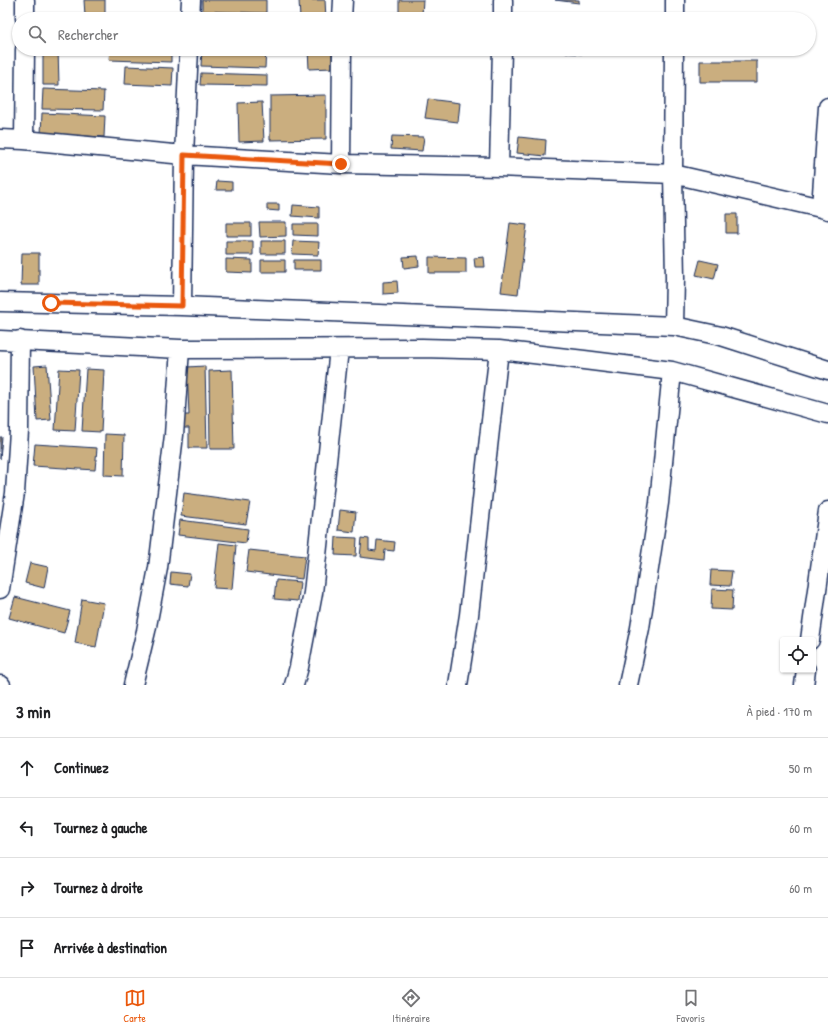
<!DOCTYPE html>
<html lang="fr">
<meta charset="utf-8">
<style>
:root{--surface:#fff;--page:#f6f6f6;--text:#202124;--muted:#757577;--line:#e0e0e0;--accent:#ea580c}
body{margin:0;font-family:"Patrick Hand",sans-serif;background:var(--page);color:var(--text)}
.controls{position:absolute;right:12px;bottom:12px;display:grid;overflow:hidden;border-radius:4px;box-shadow:0 1px 3px #0004}
.controls button{width:36px;height:36px;display:grid;place-items:center;padding:0;border:0;border-bottom:1px solid var(--line);background:var(--surface);color:var(--text);font:20px sans-serif}
.stop{position:absolute;width:12px;height:12px;margin:-9px;border:3px solid #ea580c;border-radius:50%;background:#fff}
.stop.end{background:#ea580c;border-color:#fff;box-shadow:0 1px 4px #0008}
.list{margin:0;padding:0;list-style:none}
h2{display:flex;justify-content:space-between;align-items:center;height:52px;margin:0;padding:0 16px;font-size:17px}
h2 small{font-size:13px;font-weight:400;color:var(--muted)}
.list li{display:grid;grid-template-columns:26px 1fr auto;gap:12px;align-items:center;box-sizing:border-box;height:60px;padding:0 16px;border-top:1px solid var(--line)}
.list b{display:block;font-size:15px;white-space:nowrap}
.list em{font-size:13px;font-style:normal;color:var(--muted)}
.icon{flex:none;width:22px;height:22px;fill:none;stroke:currentColor;stroke-width:2;stroke-linecap:round;stroke-linejoin:round}
.map{position:relative;flex:none;width:828px;height:685px;overflow:hidden}
.search{position:absolute;background:var(--surface);box-shadow:0 1px 3px #0004;left:12px;right:12px;top:12px;height:44px;display:flex;align-items:center;gap:10px;box-sizing:border-box;padding:0 14px;border-radius:22px;color:var(--muted);font-size:15px}
.sheet{height:292px;background:var(--surface)}
nav{display:flex;justify-content:space-around;align-items:center;box-sizing:border-box;height:56px;border-top:1px solid var(--line);background:var(--surface);font-size:11px;color:var(--muted)}
nav a{display:grid;justify-items:center;gap:2px}
nav .on{color:var(--accent)}
.map>svg:first-child{display:block}
.building{fill:#caae7f;stroke:#1b2f5e}
.lines{fill:none;stroke-linecap:round;stroke-linejoin:round}
.minor-casing{stroke:#1b2f5e;stroke-width:21}
.minor{stroke:#fff;stroke-width:18}
.route{stroke:#ea580c;stroke-width:5}
</style>
<div class="map">
<svg width="828" height="685" viewBox="0 0 828 685">
<rect width="100%" height="100%" fill="#fff"/>
<filter id="ink" filterUnits="userSpaceOnUse"><feTurbulence type="fractalNoise" baseFrequency=".025" numOctaves="2"/><feDisplacementMap in="SourceGraphic" scale="8" xChannelSelector="R" yChannelSelector="G"/><feConvolveMatrix kernelMatrix="1 2 1 2 8 2 1 2 1" color-interpolation-filters="sRGB"/></filter>
<g filter="url(#ink)">
<path class="building" d="M84,0H105V16H85Z
M202,0H266V13L202,11Z
M299,0H325L326,19H300Z
M399,0H423L422,15H399Z
M555,0H579V3Z
M568,16L587,18V19H568Z
M201,17H264V19H201Z
M43,49H58L59,85H43Z
M110,49H171V62L109,60Z
M202,49H266L265,68L201,66Z
M308,49H332V68L309,69Z
M394,49H419L420,54L394,55Z
M558,49H582V54L558,52Z
M700,61H757V82H700Z
M126,66L173,68L172,86L125,84Z
M201,73L267,75V86L200,85Z
M43,89L104,91L103,110L42,109Z
M326,95V139L270,140V96Z
M428,99L460,103L458,122L425,118Z
M262,102L264,141L239,142L238,103Z
M42,113L105,116L104,137L41,134Z
M392,136L424,137L422,151L391,149Z
M519,137L546,140L545,156L517,153Z
M217,181L232,182V190H216Z
M267,204H279V211L267,210Z
M293,205L319,207V218L292,216Z
M726,214H737V233H726Z
M259,222H286V236L260,237Z
M226,223H251V236H226Z
M510,223L527,225L518,294L501,292Z
M293,224H318V236L293,235Z
M226,241H253V255H226Z
M261,241H285V254H261Z
M293,241L319,242L318,255L292,254Z
M22,253H39V285H21Z
M418,256L419,266L404,268L403,257Z
M429,257L466,258V273H429Z
M484,257L485,267H475L474,258Z
M226,259L252,260V273L226,272Z
M261,260H285V272H261Z
M294,260H321V270H294Z
M700,260L718,264L714,279L696,275Z
M397,281L398,293L383,294V282Z
M47,365L51,420L37,421L34,366Z
M205,366L207,448H189V428H182L181,415H189L187,367Z
M59,369L79,370L75,431L55,430Z
M86,369L104,370L101,432L82,431Z
M232,370L234,449H210L209,371Z
M105,434L124,435L123,476L104,475Z
M0,437H2L0,459Z
M35,444L97,448L95,470L33,466Z
M184,493L250,502L246,524L181,516Z
M340,510L356,512L354,532L338,530Z
M180,520L248,529L246,543L178,535Z
M336,537L357,538L356,556L335,555Z
M362,538L369,539V550L376,551L377,540L395,542L394,551L385,550L384,560L360,557Z
M219,543L236,545L232,589L214,588Z
M249,550L305,556L302,579L246,572Z
M30,563L48,567L44,588L25,583Z
M711,570L732,571L730,586L710,585Z
M171,572L190,574L188,586L170,584Z
M276,580L300,582L298,601L274,599Z
M712,589L733,590L732,610L711,609Z
M15,597L70,611L64,633L9,618Z
M82,599L104,603L96,647L75,643Z"/>
<g class="lines">
<defs>
<path id="minor" d="M25,19V0
M190,19L191,0
M342,19L343,0
M503,19V0
M675,19V0
M828,107L821,208L828,210
M0,139L24,140L184,155L341,164L499,167L673,174L821,208
M24,140L25,49
M341,164L342,49
M499,167L502,49
M0,302L182,306L674,326L721,336L828,370
M182,306L184,155L189,49
M674,326L675,278L673,174L674,49
M0,340L180,349L422,348L499,350L584,360L672,371L828,414
M0,589L15,493L19,431L20,340
M810,640L828,511
M0,685H1
M133,685L146,631L158,568L174,435L180,349
M294,685L299,667L313,593L339,349
M458,685L469,615L499,350
M628,685L640,628L659,503L672,371
M804,685L806,670"/>
</defs>
<use href="#minor" class="minor-casing"/>
<use href="#minor" class="minor"/>
</g>
</g>
<g class="lines" filter="url(#ink)">
<path class="route" d="M51,303L182,306L184,155L341,164"/>
</g>
</svg>
<div class="controls">
<button><svg class="icon" aria-label="locate" viewBox="0 0 24 24"><circle cx="12" cy="12" r="6"/><path d="M12 2v4M12 18v4M2 12h4M18 12h4"/></svg></button>
</div>
<div class="stop" style="left:51px;top:303px"></div>
<div class="stop end" style="left:341px;top:164px"></div>
<div class="search"><svg class="icon" aria-label="search" viewBox="0 0 24 24"><circle cx="10" cy="10" r="6"/><path d="M15 15l6 6"/></svg>Rechercher</div>
</div>
<section class="sheet">
<h2>3 min<small>À pied · 170 m</small></h2>
<ul class="list">
<li><svg class="icon" aria-label="ahead" viewBox="0 0 24 24"><path d="M12 20V5M6 11l6-6 6 6"/></svg><div><b>Continuez</b></div><em>50 m</em></li>
<li><svg class="icon" aria-label="left" viewBox="0 0 24 24"><path d="M17 20v-9H6M10 6l-5 5 5 5"/></svg><div><b>Tournez à gauche</b></div><em>60 m</em></li>
<li><svg class="icon" aria-label="right" viewBox="0 0 24 24"><path d="M7 20v-9h11M14 6l5 5-5 5"/></svg><div><b>Tournez à droite</b></div><em>60 m</em></li>
<li><svg class="icon" aria-label="arrive" viewBox="0 0 24 24"><path d="M6 21V4h12l-3 4 3 4H6"/></svg><div><b>Arrivée à destination</b></div></li>
</ul>
</section>
<nav>
<a class="on"><svg class="icon" aria-label="map" viewBox="0 0 24 24"><path d="M3 6l6-2 6 2 6-2v14l-6 2-6-2-6 2zM9 4v14M15 6v14"/></svg>Carte</a>
<a><svg class="icon" aria-label="directions" viewBox="0 0 24 24"><path d="M12 3l9 9-9 9-9-9zM9 14v-3h6M13 9l2 2-2 2"/></svg>Itinéraire</a>
<a><svg class="icon" aria-label="saved" viewBox="0 0 24 24"><path d="M7 4h10v16l-5-4-5 4z"/></svg>Favoris</a>
</nav>
